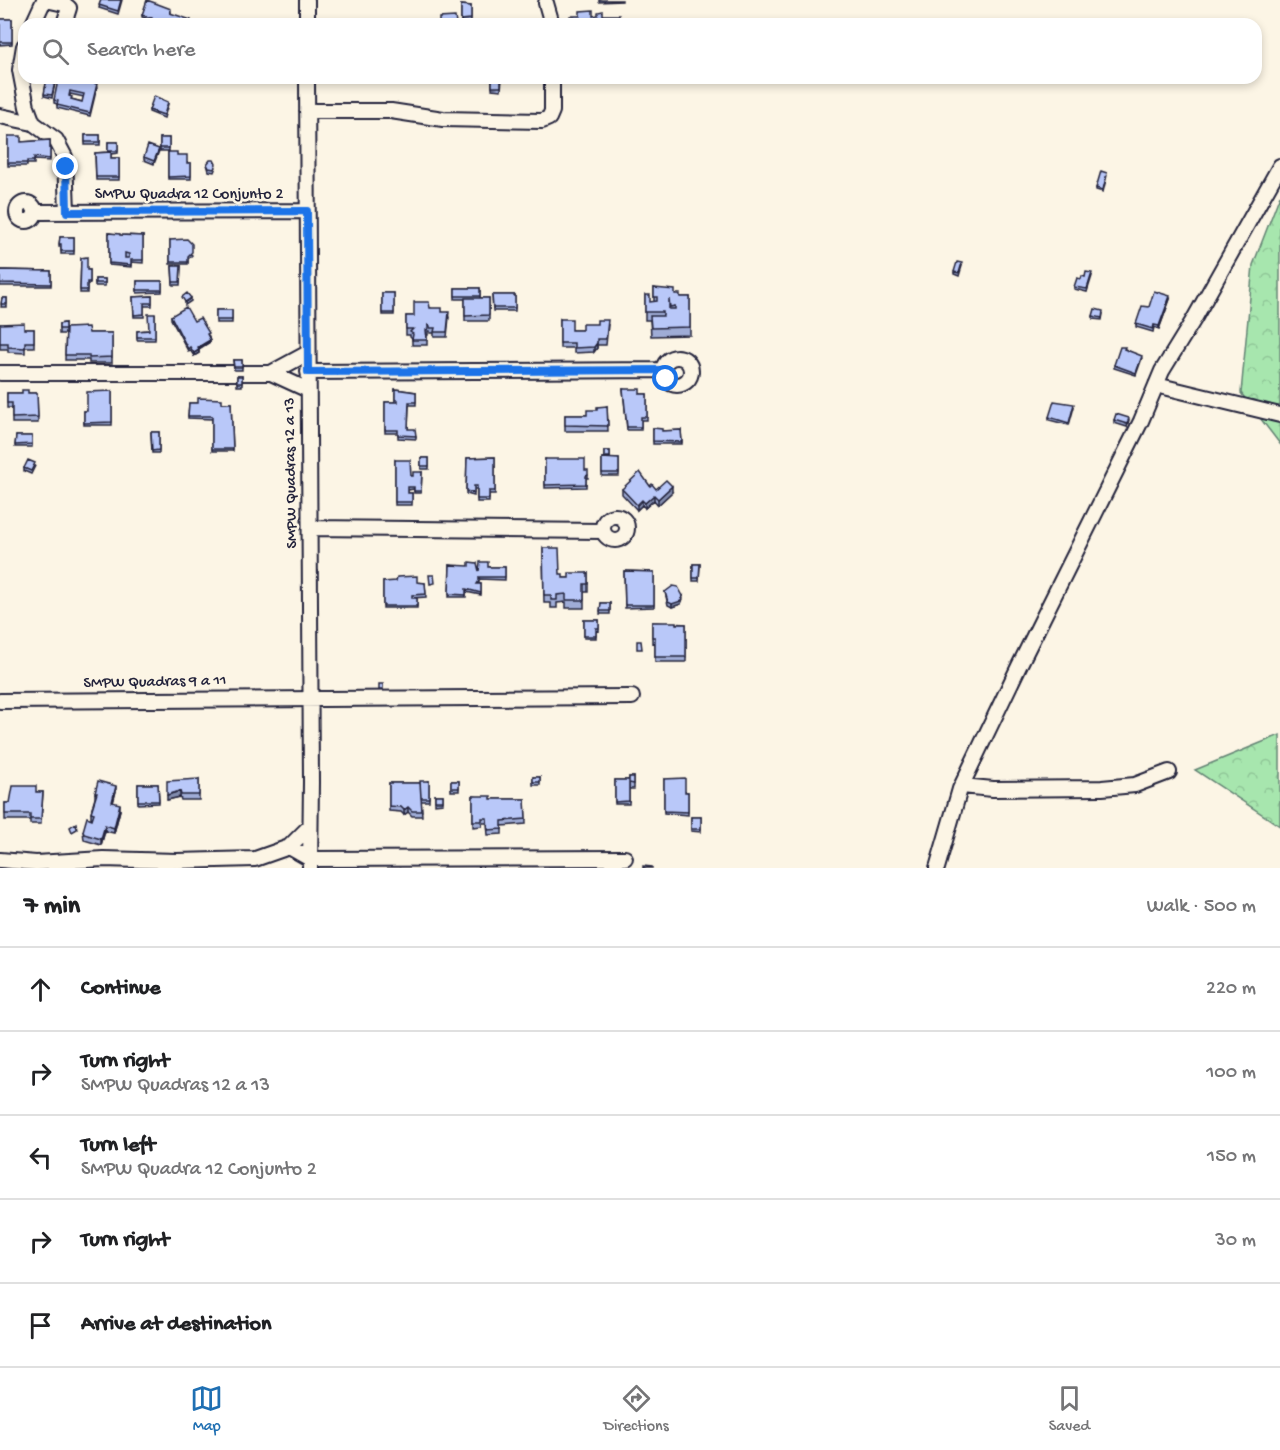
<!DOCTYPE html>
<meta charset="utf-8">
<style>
:root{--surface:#fff;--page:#f2f2f2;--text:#202124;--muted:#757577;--line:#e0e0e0;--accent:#1f6fb2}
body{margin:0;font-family:"Gochi Hand",sans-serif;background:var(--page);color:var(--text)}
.stop{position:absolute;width:18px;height:18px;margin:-14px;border:4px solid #1a73e8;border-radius:50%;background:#fff}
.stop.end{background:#1a73e8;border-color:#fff;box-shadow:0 2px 6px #0008}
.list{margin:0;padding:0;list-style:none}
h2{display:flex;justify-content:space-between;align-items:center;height:78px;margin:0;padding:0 24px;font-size:26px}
h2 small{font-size:20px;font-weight:400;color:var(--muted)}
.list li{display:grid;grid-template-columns:39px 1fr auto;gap:18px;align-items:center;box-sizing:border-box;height:84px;padding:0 24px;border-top:2px solid var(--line)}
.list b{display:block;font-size:22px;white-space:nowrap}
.list p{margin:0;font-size:20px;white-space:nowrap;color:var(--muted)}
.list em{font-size:20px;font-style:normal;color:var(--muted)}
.icon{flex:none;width:33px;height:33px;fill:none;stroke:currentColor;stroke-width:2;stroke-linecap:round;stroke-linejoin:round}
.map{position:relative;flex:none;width:1280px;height:868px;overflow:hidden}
.search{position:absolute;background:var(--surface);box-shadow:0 3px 9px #0003;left:18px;right:18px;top:18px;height:66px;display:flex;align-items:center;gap:15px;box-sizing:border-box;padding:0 21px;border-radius:18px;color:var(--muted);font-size:22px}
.sheet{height:498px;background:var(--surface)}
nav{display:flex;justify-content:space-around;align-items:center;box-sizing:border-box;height:84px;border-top:2px solid var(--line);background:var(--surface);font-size:16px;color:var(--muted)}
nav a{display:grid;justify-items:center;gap:3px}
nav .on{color:var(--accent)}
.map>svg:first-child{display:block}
.forest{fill:url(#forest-crowns);stroke:#648474;stroke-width:1.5}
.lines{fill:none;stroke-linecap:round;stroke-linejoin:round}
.minor-casing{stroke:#22223b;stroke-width:18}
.minor{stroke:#fcf5e5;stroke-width:14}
.wall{fill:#9facd6;stroke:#22223b;stroke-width:1.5;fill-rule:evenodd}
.shaded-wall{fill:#828cae;stroke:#22223b;stroke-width:1.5}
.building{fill:#b9c8f9;stroke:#22223b;stroke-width:1.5;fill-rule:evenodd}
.route{stroke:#1a73e8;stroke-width:8}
.labels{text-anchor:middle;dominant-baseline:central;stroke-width:5;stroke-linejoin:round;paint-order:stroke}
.street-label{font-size:16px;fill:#22223b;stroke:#fcf5e5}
</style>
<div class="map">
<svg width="1280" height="868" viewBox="0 0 1280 868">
<defs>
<pattern id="forest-crowns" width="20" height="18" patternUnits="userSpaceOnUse" patternTransform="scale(1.5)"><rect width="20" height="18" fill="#a7e6ae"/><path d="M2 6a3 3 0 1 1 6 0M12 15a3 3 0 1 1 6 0" fill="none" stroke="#8fc597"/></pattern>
</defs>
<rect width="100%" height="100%" fill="#fcf5e5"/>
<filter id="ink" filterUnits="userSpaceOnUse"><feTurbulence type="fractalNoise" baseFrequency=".0167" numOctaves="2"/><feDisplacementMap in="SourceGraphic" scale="12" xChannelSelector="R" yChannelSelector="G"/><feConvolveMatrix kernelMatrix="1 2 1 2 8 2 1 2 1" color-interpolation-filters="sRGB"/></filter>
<g filter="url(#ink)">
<path class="forest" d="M1280,195V444L1241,393L1253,265Z
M1280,735V826L1195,770Z"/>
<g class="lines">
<defs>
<path id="minor" d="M46,0L64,4L69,8L64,24
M307,0V24
M546,3L552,24
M33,24L44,0
M24,46L20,70L27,107L33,123L56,140L65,157L67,212
M307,78L311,782L310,868
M307,111H391L443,119L542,121L549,118L552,111V78
M0,116L33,123
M17 212a9 9 0 1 1 18 0a9 9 0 1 1-18 0Z
M35,212L307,211
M663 371a14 14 0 1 1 28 0a14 14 0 1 1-28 0Z
M308,372L663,370
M0,373H271L308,390
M271,373L308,353
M1156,385L1280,415
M603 528a12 12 0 1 1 24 0a12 12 0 1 1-24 0Z
M310,528L603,531
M0,701L632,697
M962,786L993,789L1102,788L1135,785L1169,772
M289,847L310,859L625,858
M0,860L36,863L103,859L177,861L255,859L289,847L310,826
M937,868L960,789L1019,666L1141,421L1162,371L1194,319L1280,166"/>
</defs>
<use href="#minor" class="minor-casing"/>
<use href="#minor" class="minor"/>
</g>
<path class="wall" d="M101,0H122L118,14L99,8Z
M599,0H622V1L599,2Z
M461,5L471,6V22H461Z
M171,11V14L190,24H161L158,23L157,24H150L151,20L142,17V15Z
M0,19H12V44L0,45Z
M47,78H56L52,98L44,96Z
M63,78H91L90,82L97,87L90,116L57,108V104L54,103V100ZM70,94L84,97L82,102L71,99L70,96Z
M492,78H517V79H502L501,90L492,89Z
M168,104L164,118L149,112V110Z
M85,135H100V145H85Z
M8,136L21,142L50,140V161L34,160V164H27V166H8Z
M160,138H169V151H160Z
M108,142H118V153L111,154V158H119V180H96L95,153L108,152Z
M159,151L154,164L144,160V157Z
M168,152L177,155L187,163H191V179H168Z
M207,164L216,167L214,172L209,171Z
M1107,175L1103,192L1096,190V188Z
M109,233L120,235L143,236V263L131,262V267L109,265Z
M60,237H74V254H61V247H59Z
M170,240L192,255L188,259V264H170Z
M81,258L87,270H90V284H87V293H80Z
M172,266H181L180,285H173Z
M962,266L959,276L954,274V272Z
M0,270L51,271V286H0Z
M1092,276L1087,292L1074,289V287L1081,279L1085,277Z
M95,279H105V286H95Z
M137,281H162V292L137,293Z
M455,288H480V298H489V321H465V299H455Z
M654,288L675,294L680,297H690V335L651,336L650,320H645V295L650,302H654Z
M382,293H394V315H382Z
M492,295H515V311H493Z
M152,296V306H144V317H134L133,297Z
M2,298H7V307H1Z
M1170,299L1159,329L1154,327L1153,332L1136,327V324L1149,307Z
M430,308L442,312L449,317L447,337H434V333H430V331H428V335H427V345H412V339L410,337V335H406V316H414Z
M216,310H232V323H216Z
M155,314V340H137V331L149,330Z
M1103,314L1102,320L1093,319V316Z
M171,316L194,321L209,336L210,342L199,349V353L194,356L190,350L188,351L171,319Z
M560,319L572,330H582L608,325L606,345H597V348L594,352L574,353V348H560Z
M65,323V334H59V324Z
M0,324L24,329H34V347H25V353L8,352V349H0Z
M66,328L89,333H112V363H89V360H65Z
M1125,349L1142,358L1136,375L1114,368V365Z
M233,360H242V370H234Z
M237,376H242V386H237Z
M395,389L416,392V405H409L408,429L416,436V439L398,438V433H385V402H395Z
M623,389L640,394H647V420H641V430H627Z
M112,391V425H84V411H87Z
M7,393H37L38,423H12V408H7Z
M189,403H231L233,451H212V419L188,418Z
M607,406L608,431H565V415H587Z
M1074,407L1069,425L1049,420V417Z
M1114,420H1129L1127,427L1114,423Z
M653,428L662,431L681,430L682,444H653Z
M151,432H159V453H152Z
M16,436H32V447H15Z
M604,451H610V459H619V476H602V458H604Z
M495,457V494H489V502H477V489H474V496L466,494L467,458Z
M421,458H429V469H421Z
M545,459L588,475V478H586V487L545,488Z
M395,460L411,476H413L422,472L421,493H414V489L408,490V493H412V505H395Z
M35,466L31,474L24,471V468Z
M650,486L656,489L672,492L658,505L654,500L645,508L642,505L637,510L622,494V489Z
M543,548L560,574L563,578H569L588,573V592H584V608H566V602L557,603V608H551V603H544Z
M693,564H700L699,581H693Z
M450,565L479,571L488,567H505V580L479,579V584H481V595L466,592V597H449Z
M624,571L654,572V607L625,608Z
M383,582L425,583L426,597L412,598H417V608H383Z
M665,592L683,599L681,604L672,607L668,605Z
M601,603H610V614H600Z
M584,620H599V631L596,630V638H584Z
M652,622L686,624V662H655V642L652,643Z
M533,777H540V785H533Z
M629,777H634V789H629Z
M199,779V800H181L180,797L167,800Z
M664,779L685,792H688V815L664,813Z
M615,780H629V804H615Z
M429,781V801H421L422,816H412L408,812L404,815L401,812L389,811V783H420Z
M451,781H459V791H451Z
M138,784H158L159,803L138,804Z
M116,791L113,802L120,810L114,833L105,831L101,845L84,840L83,831L93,818H91V812L95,798V793Z
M36,792H43L41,824H30V820H5V803H10Z
M435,795H443V803L435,804Z
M473,796L491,799H525L526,824L502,826V834L488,835L487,823H482V826L473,827Z
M691,817H701V832L691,831Z"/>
<path class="shaded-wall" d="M1170,296V299L1159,329V326Z
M191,298V301L185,305V302Z
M210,340V342L198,349V347Z
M597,343V348L594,352V347Z
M199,350V353L194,356V353Z
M672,486V492L658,505V499Z
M654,495V500L645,508V503Z
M642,500V505L637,510V505Z
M683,596L681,604L672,607V604Z
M116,786V791L112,807V802Z
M180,791V797L167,800V795Z
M120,804V810L114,833V828Z
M408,807V812L404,815V810Z
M105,825V831L101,845V839Z"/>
<path class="building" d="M101,0H121L118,11L99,5Z
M147,0L171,9L170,13L191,20L189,24H168L158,20L156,24H150L152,18L142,15Z
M461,5L471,6V19L461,20Z
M593,10V16L598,15V12L603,11V15H619V24H570V16H580V11Z
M455,17L456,24H439V18Z
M0,19H12V42H0Z
M47,78H56L52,95L44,94Z
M63,78H90L89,82L97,84L90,113L57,105L58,101L54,100L58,80L62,81ZM70,91L84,94L82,102L71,99L72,97L69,96Z
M492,78H501V87H492Z
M154,96L168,102L164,115L149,110Z
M85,135H100V142H85Z
M8,136H21V142L50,140V159L34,157V161H27V163H8Z
M160,138H169V148H160Z
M108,142H118V151H108Z
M148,145L159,149L154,161L144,157Z
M111,152V158H119V177H96L95,153Z
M168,152H177V155H187V163H191V176L168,177Z
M210,160H214L216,164L214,169L209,168L207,164Z
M1101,171L1107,173L1103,190L1096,188Z
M109,233L120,234V235L143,236V260H131V265L109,263ZM125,253L129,254V258H125Z
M60,237H74V251H61V244H59Z
M187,239L192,244V252L188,256V262H170V240Z
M87,257V270H90V282H87V290H80L81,258Z
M957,262L962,263L959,273L954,272Z
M172,266H181L180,282H173Z
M0,270L51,271V284L0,283Z
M1086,272L1092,273L1087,289L1074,287L1077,278L1081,279L1082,276L1085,277Z
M95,279H105V283H95Z
M137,281H162V290H137Z
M455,288H480V296H455Z
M654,288L675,290V294H680V297H690V327L651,328L650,316H663V312H645V295H650V302L657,301V297H654ZM669,299L670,307L675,306V309H669Z
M1154,291L1170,296L1159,326L1154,325L1153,329L1136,324L1142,306L1149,307Z
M187,293L191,298L185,302L182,297Z
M382,293H394V313H382Z
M492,295H515V308H493Z
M152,296V303H144V314L134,315L133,297Z
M2,298H7V304H1Z
M465,298H489V315L465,316Z
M414,302H429L430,308H442V312H449L447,332H434L435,328H430V326L428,325V329L426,330L427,340H412L413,334L410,332L413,329H406V316H414Z
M186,307L194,321L200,318L209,333L207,334L210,340L198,347L199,350L194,353L190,347L188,349L171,316Z
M1095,309L1103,311L1102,318L1093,316Z
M216,310H232V320H216Z
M148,314H155V337H137V331L149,330Z
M560,319H572V330H582V324H597V320H608L606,339H597V343L594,347L574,348V343H560Z
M24,323V329H34V342H25V348L8,347V343H0V324Z
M65,323V329H59V324Z
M88,327L89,333H112V357L89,358V355H65L66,328Z
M1120,347H1125L1124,349L1142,356L1136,373L1114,365Z
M233,360H242V367H234Z
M237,376H242V383H237Z
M395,389L416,392V402H409L408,429H415L416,436L398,435V430H385V402H398V400H395Z
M623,389H640V394H647V417H641V427H627Z
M22,390H28V393H37L38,417L12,418V403H7V393H22Z
M112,391V422L84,423V411H87V392Z
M198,398L222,399V403H231L233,449H212V416H188L189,403H198Z
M1054,401L1074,404L1069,423L1049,417Z
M607,406L608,426L565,425V415H587V410H597V407Z
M1116,414L1129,418L1127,424L1114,420Z
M653,428L662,429V431L681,430L682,442L653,441Z
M151,432H159V450L152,451Z
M16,436H32V444L15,445Z
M604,451H610V457H604Z
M495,457V491H489V499H477V486H474V493L466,491L467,458Z
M421,458H429V466H421Z
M602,458L619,459V473H602Z
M545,459H585V470H588V475L586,476V484L545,485Z
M28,460L35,463L31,471L24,468Z
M395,460H410L411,476H413V472H422L421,491H414V487H408V493H412V502H395Z
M640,472L650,486L652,484L656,489L666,480L672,486L658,499L654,495L645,503L642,500L637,505L622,489Z
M543,548H559L560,574H563V578H569V573H588V584H584V600H566V594L557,595V600H551V595H544Z
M469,562L477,563L479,571L480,562H488V567H505V577H479V581L477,584H481V593L466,589V595L449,594L450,565L469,566Z
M693,564H700L699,578H693Z
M624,571L654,572V605H625Z
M429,575H434L435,583L430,584Z
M417,576V582L425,583L426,594L412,595V598H417V606H383V582L396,581L397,577Z
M673,586L678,587L683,596L681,601L672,604L668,602L665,592Z
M601,603H610V611H600Z
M584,620H599V628H596V636H584Z
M652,622H676V624H686V657H655V637H652Z
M637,641H641L642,649H637Z
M379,684H383V690H379Z
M533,777H540V782H533Z
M629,777H634V784L629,783Z
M685,778V792H688V812L664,811V779Z
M199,779V795H181L180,791L167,795V781Z
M615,780H629V801L615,802Z
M98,781L116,786L112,802L120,804L114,828L105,825L101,839L84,834L83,831L87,817L92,819L94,813L91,812L97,793H95Z
M420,781H429V798H421Z
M451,781H459V788H451Z
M389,783H420L422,811H412L408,807L404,810L401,807L389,806Z
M138,784H158L159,801H138Z
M13,786H36V792H43L41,819H30V814H5V803H10Z
M435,795H443V801H435Z
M473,796H491V799H525L526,819L502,821V829L488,830L487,818H482V821H473Z
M691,817H701V829H691Z
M76,823L77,829L72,832L70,827Z
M643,866L652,867V868H643Z"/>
</g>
<g class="lines" filter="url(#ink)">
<path class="route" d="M66,167L67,212L307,211L308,372L663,370L666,379"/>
</g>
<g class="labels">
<g class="street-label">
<text x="189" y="195">SMPW Quadra 12 Conjunto 2</text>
<text transform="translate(292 473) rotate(-91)">SMPW Quadras 12 a 13</text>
<text transform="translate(155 683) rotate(-1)">SMPW Quadras 9 a 11</text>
</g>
</g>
</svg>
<div class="stop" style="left:666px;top:379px"></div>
<div class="stop end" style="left:66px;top:167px"></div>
<div class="search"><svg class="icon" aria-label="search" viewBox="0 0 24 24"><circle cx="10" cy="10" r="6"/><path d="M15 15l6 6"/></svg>Search here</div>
</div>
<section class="sheet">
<h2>7 min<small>Walk · 500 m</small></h2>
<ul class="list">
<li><svg class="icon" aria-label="ahead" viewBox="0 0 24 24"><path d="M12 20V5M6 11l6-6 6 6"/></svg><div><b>Continue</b></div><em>220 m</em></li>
<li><svg class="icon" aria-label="right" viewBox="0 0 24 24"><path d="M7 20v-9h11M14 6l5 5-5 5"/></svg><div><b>Turn right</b><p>SMPW Quadras 12 a 13</p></div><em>100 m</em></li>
<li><svg class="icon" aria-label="left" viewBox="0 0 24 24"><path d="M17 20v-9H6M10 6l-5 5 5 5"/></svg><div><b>Turn left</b><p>SMPW Quadra 12 Conjunto 2</p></div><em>150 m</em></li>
<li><svg class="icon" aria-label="right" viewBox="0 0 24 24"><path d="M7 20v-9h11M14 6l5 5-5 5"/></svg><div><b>Turn right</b></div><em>30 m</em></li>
<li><svg class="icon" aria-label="arrive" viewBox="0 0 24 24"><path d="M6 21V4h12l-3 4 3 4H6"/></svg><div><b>Arrive at destination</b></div></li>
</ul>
</section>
<nav>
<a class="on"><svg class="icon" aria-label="map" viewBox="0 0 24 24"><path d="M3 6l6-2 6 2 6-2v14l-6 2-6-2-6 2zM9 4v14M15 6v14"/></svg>Map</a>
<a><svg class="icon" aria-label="directions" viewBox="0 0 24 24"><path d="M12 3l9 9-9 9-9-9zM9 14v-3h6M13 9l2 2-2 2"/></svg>Directions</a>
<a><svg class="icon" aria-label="saved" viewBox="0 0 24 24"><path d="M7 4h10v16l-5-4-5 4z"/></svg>Saved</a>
</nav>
